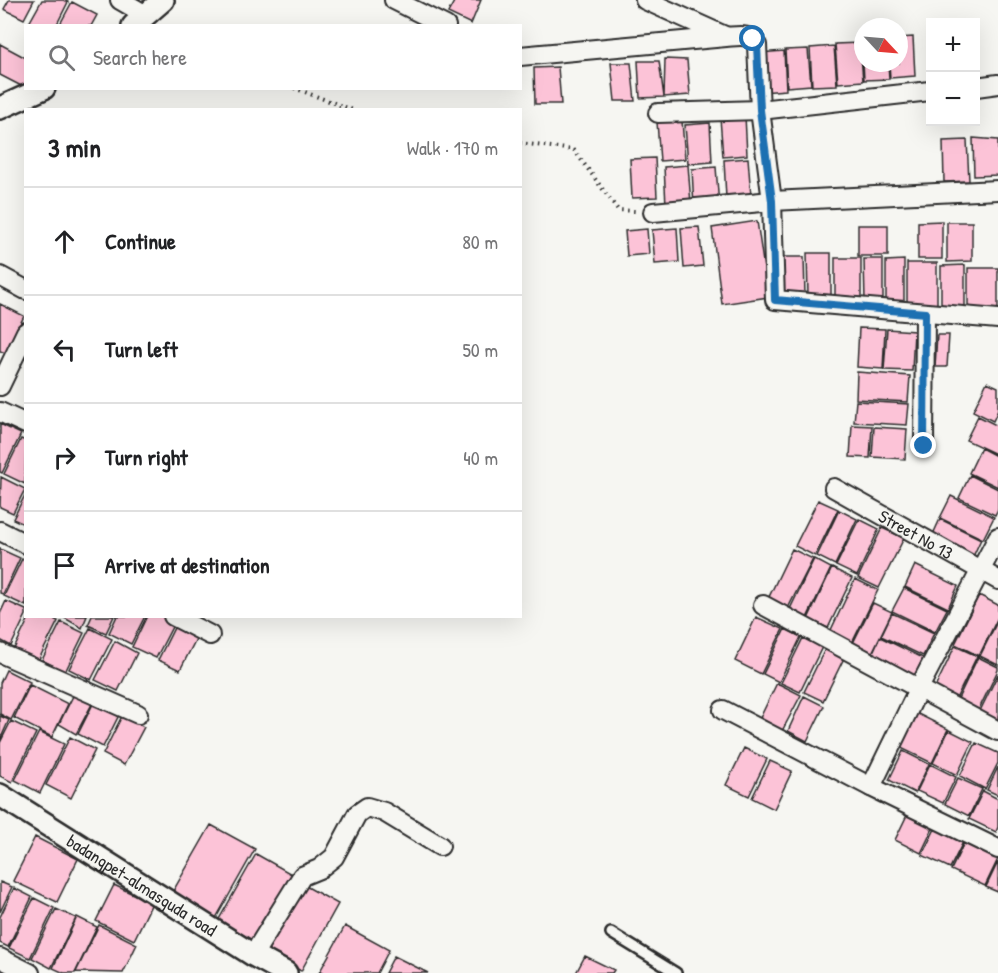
<!DOCTYPE html>
<meta charset="utf-8">
<style>
:root{--surface:#fff;--page:#f2f2f2;--text:#202124;--muted:#757577;--line:#e0e0e0}
body{margin:0;font-family:"Patrick Hand",sans-serif;background:var(--page);color:var(--text)}
.controls{position:absolute;right:18px;top:18px;display:grid;overflow:hidden;border-radius:0px;box-shadow:0 6px 24px #0002}
.controls button{width:54px;height:54px;display:grid;place-items:center;padding:0;border:0;border-bottom:2px solid var(--line);background:var(--surface);color:var(--text);font:30px sans-serif}
.compass{position:absolute;left:854px;top:18px;width:54px;height:54px;border-radius:50%;background:var(--surface);box-shadow:0 6px 24px #0002;rotate:116deg}
.stop{position:absolute;width:18px;height:18px;margin:-14px;border:4px solid #1f6fb2;border-radius:50%;background:#fff}
.stop.end{background:#1f6fb2;border-color:#fff;box-shadow:0 2px 6px #0008}
.list{margin:0;padding:0;list-style:none}
h2{display:flex;justify-content:space-between;align-items:center;height:78px;margin:0;padding:0 24px;font-size:26px}
h2 small{font-size:20px;font-weight:400;color:var(--muted)}
.list li{display:grid;grid-template-columns:39px 1fr auto;gap:18px;align-items:center;box-sizing:border-box;height:108px;padding:0 24px;border-top:2px solid var(--line)}
.list b{display:block;font-size:22px;white-space:nowrap}
.list em{font-size:20px;font-style:normal;color:var(--muted)}
.icon{flex:none;width:33px;height:33px;fill:none;stroke:currentColor;stroke-width:2;stroke-linecap:round;stroke-linejoin:round}
.map{position:relative;flex:none;width:998px;height:973px;overflow:hidden}
.search{position:absolute;background:var(--surface);box-shadow:0 6px 24px #0002;left:24px;top:24px;width:498px;height:66px;display:flex;align-items:center;gap:15px;box-sizing:border-box;padding:0 21px;border-radius:0px;color:var(--muted);font-size:22px}
.panel{position:absolute;background:var(--surface);box-shadow:0 6px 24px #0002;left:24px;top:108px;width:498px;height:510px;border-radius:0px}
.map>svg:first-child{display:block}
.building{fill:#fcc3d7;stroke:#2b2b2b;stroke-width:1.5}
.lines{fill:none;stroke-linecap:round;stroke-linejoin:round}
.service-casing{stroke:#2b2b2b;stroke-width:14}
.minor-casing{stroke:#2b2b2b;stroke-width:22}
.tertiary-casing{stroke:#2b2b2b;stroke-width:26}
.path{stroke:#2b2b2b;stroke-width:4;stroke-dasharray:1.5 4.5;stroke-linecap:butt}
.service{stroke:#f6f6f2;stroke-width:9}
.minor{stroke:#f6f6f2;stroke-width:18}
.tertiary{stroke:#f6f6f2;stroke-width:21}
.route{stroke:#1f6fb2;stroke-width:8}
.labels{text-anchor:middle;dominant-baseline:central;stroke-width:4.5;stroke-linejoin:round;paint-order:stroke}
.street-label{font-size:18px;fill:#2b2b2b;stroke:#f6f6f2}
</style>
<div class="map">
<svg width="998" height="973" viewBox="0 0 998 973">
<rect width="100%" height="100%" fill="#f6f6f2"/>
<filter id="ink" filterUnits="userSpaceOnUse"><feTurbulence type="fractalNoise" baseFrequency=".0167" numOctaves="2"/><feDisplacementMap in="SourceGraphic" scale="12" xChannelSelector="R" yChannelSelector="G"/><feConvolveMatrix kernelMatrix="1 2 1 2 8 2 1 2 1" color-interpolation-filters="sRGB"/></filter>
<g filter="url(#ink)">
<path class="building" d="M9,0H34L24,19L4,9Z
M42,0H64L68,2L56,26L28,25Z
M455,0H481L471,24L448,13Z
M72,2L97,15L91,26H59Z
M913,37L915,76L890,78L889,63H899V38Z
M862,42L863,63H888L889,79L864,80Z
M860,43L863,81L838,83L835,44Z
M0,44L26,58V88L31,91L0,75Z
M834,46L837,85L812,86L810,48Z
M808,49L811,85L787,87L785,50Z
M784,51L786,90L762,92L759,53Z
M665,59L687,60L690,95L664,97Z
M638,61H659L664,97L640,98Z
M611,63H631L635,101H615Z
M558,67L561,104H535L534,68Z
M745,116L747,155L723,157L720,118Z
M682,121L685,159L660,161L657,122Z
M710,123L712,162L688,164L685,125Z
M973,138L998,140V175L974,176Z
M967,140L969,181L944,182L943,141Z
M655,158L657,197L632,198L630,159Z
M748,158L751,196L726,198L724,160Z
M688,165L691,204L666,205L664,167Z
M716,167L719,206L694,208L692,169Z
M757,221L768,297L722,304L712,228Z
M942,221V259H918V222Z
M947,222H972V261L947,262Z
M858,225H888V256H858Z
M699,227L703,266L684,268L681,228Z
M677,228L679,262L655,264L652,230Z
M647,229L649,254L627,256L625,231Z
M807,253H831V296H808Z
M780,257H804L805,296H780Z
M835,258H861V298H835Z
M864,259H883V301H865Z
M904,260V302H886V261Z
M907,263H937V307H907Z
M965,265V307L941,308V266Z
M968,268H998V310H968Z
M0,304L24,316L6,353L0,351Z
M859,328L885,329L883,369L857,367Z
M887,329L914,331L912,371L884,370Z
M937,335H949L947,367H935Z
M857,372L910,376L908,402L856,399Z
M987,382L998,387V410L993,421L973,411Z
M856,401L909,404L907,425L854,422Z
M978,416L998,426V455L966,440Z
M0,424L21,434L2,473L0,472Z
M852,425L872,426L870,458L850,457Z
M874,427L907,429L905,459L872,457Z
M21,439L26,441L25,484L4,474Z
M981,448L998,457V487L969,473Z
M970,475L998,489V509L995,515L959,498Z
M1,477L25,489L13,513L0,507Z
M26,493V525L13,519Z
M951,496L994,517L983,539L940,518Z
M818,500L838,509L815,556L795,546Z
M839,510L857,519L835,565L817,556Z
M859,519L879,529L857,576L836,566Z
M940,519L981,539L971,561L930,541Z
M882,528L904,538L879,588L858,578Z
M0,549L20,558L3,594L0,593Z
M792,549L813,559L788,608L768,599Z
M22,559L26,561V606L4,596Z
M814,559L831,568L807,618L790,609Z
M915,565L958,586L948,608L905,587Z
M832,568L852,578L828,628L808,619Z
M855,579L878,590L852,643L830,632Z
M904,588L947,609L935,632L892,611Z
M979,595L998,605V617L979,656L955,644Z
M6,601L26,610V615L11,646L0,640V614Z
M873,603L892,612L869,659L850,649Z
M892,613L934,633L923,656L881,636Z
M30,616H47L58,621L38,661L14,649Z
M61,616H87L82,628Z
M92,616H114L106,633L88,625Z
M117,616H145L131,644L109,633Z
M147,616H166L175,621L156,658L132,647Z
M756,617L783,629L761,674L735,661Z
M998,620V665L980,656Z
M61,622L84,633L65,672L42,660Z
M177,622L199,633L180,670L158,660Z
M90,628L112,639L91,680L69,669Z
M785,629L801,637L779,682L763,674Z
M880,637L923,658L912,682L869,661Z
M803,638L822,647L800,692L781,683Z
M115,641L137,653L118,691L95,680Z
M955,646L977,656L953,705L932,694Z
M825,649L844,658L823,701L804,692Z
M978,657L998,667V670L976,715L955,705Z
M6,670L30,682L11,720L0,714V683Z
M998,674V721L978,715Z
M777,683L801,695L782,731L760,718Z
M30,685L68,704L52,737L14,718Z
M75,692L93,702L76,734L59,724Z
M804,696L824,706L807,741L788,731Z
M94,702L119,715L103,747L78,734Z
M914,712L948,729L932,763L897,746Z
M0,716L9,720L0,740Z
M122,716L144,727L124,765L103,754Z
M11,721L36,733L12,782L0,776V743Z
M949,730L973,742L957,775L933,763Z
M39,732L64,744L40,793L15,780Z
M70,737L95,750L71,798L46,785Z
M976,743L998,753V763L985,789L960,776Z
M744,748L767,759L749,796L726,785Z
M903,751L929,764L915,793L889,780Z
M770,761L792,771L774,809L752,798Z
M930,764L956,777L943,803L917,791Z
M998,767V795L987,790Z
M958,778L982,789L969,816L945,804Z
M983,791L998,799V827L996,832L969,819Z
M908,813L934,826L921,853L895,840Z
M211,825L255,849L216,918L172,893Z
M935,829L963,842L950,868L922,855Z
M35,837L78,859L57,902L13,881Z
M964,843L998,859L985,886L951,870Z
M256,854L295,876L257,943L218,921Z
M998,862V892L986,887Z
M0,882L12,887L0,912Z
M302,884L338,904L301,971L265,950Z
M114,885L152,903L134,940L96,921Z
M14,888L32,897L8,947L0,943V917Z
M34,898L54,908L30,958L9,948Z
M56,909L76,918L51,968L32,958Z
M77,917L97,927L75,973H64L53,968Z
M99,925L137,944L123,973L76,972Z
M345,926L389,950L377,973H319Z
M394,956L428,973H385Z
M585,956L614,970L612,973H576Z"/>
<g class="lines">
<defs>
<path id="service" d="M611,933L676,973"/>
<g id="minor">
<path d="M120,0L146,15"/>
<path d="M394,0L446,26"/>
<path d="M645,0L725,36"/>
<path d="M520,56L726,37C739,36 750,33 757,45L760,110L772,201L775,300L998,319"/>
<path d="M976,87L998,84"/>
<path d="M658,113L760,110L930,91"/>
<path d="M653,212L772,201L998,190"/>
<path d="M0,276L26,290"/>
<path d="M0,386L26,332"/>
<path d="M0,412L26,424"/>
<path d="M924,446L925,313"/>
<path id="s1" d="M834,488L998,580"/>
<path d="M0,531L26,544"/>
<path d="M998,537L919,688L871,787L998,849"/>
<path d="M763,605L998,731"/>
<path d="M173,616L210,635"/>
<path d="M0,653L138,714"/>
<path d="M723,710L871,787"/>
<path d="M253,955L302,876L319,869L334,857L357,814L367,807L384,812L440,846"/>
<path d="M0,958L30,973"/>
</g>
<g id="tertiary">
<path d="M133,26L163,0"/>
<path d="M0,108L44,88"/>
<path id="s2" d="M0,795L253,955L286,973"/>
</g>
</defs>
<use href="#service" class="service-casing"/>
<use href="#minor" class="minor-casing"/>
<use href="#tertiary" class="tertiary-casing"/>
<path class="path" d="M294,88L353,110
M520,143L574,150L618,210L635,211"/>
<use href="#service" class="service"/>
<use href="#minor" class="minor"/>
<use href="#tertiary" class="tertiary"/>
</g>
</g>
<g class="lines" filter="url(#ink)">
<path class="route" d="M753,39L757,45L760,110L772,201L775,300L925,313L924,446"/>
</g>
<g class="labels">
<g class="street-label">
<text stroke="none"><textPath href="#s1" startOffset="94">Street No 13</textPath></text>
<text stroke="none"><textPath href="#s2" startOffset="168">badangpet-almasguda road</textPath></text>
</g>
</g>
</svg>
<div class="controls">
<button>+</button>
<button>−</button>
</div>
<svg class="compass" viewBox="-18 -18 36 36"><path d="M0-13l5 13h-10z" fill="#e53935"/><path d="M0 13l5-13h-10z" fill="#757577"/></svg>
<div class="stop" style="left:753px;top:39px"></div>
<div class="stop end" style="left:924px;top:446px"></div>
<div class="search"><svg class="icon" aria-label="search" viewBox="0 0 24 24"><circle cx="10" cy="10" r="6"/><path d="M15 15l6 6"/></svg>Search here</div>
<section class="panel">
<h2>3 min<small>Walk · 170 m</small></h2>
<ul class="list">
<li><svg class="icon" aria-label="ahead" viewBox="0 0 24 24"><path d="M12 20V5M6 11l6-6 6 6"/></svg><div><b>Continue</b></div><em>80 m</em></li>
<li><svg class="icon" aria-label="left" viewBox="0 0 24 24"><path d="M17 20v-9H6M10 6l-5 5 5 5"/></svg><div><b>Turn left</b></div><em>50 m</em></li>
<li><svg class="icon" aria-label="right" viewBox="0 0 24 24"><path d="M7 20v-9h11M14 6l5 5-5 5"/></svg><div><b>Turn right</b></div><em>40 m</em></li>
<li><svg class="icon" aria-label="arrive" viewBox="0 0 24 24"><path d="M6 21V4h12l-3 4 3 4H6"/></svg><div><b>Arrive at destination</b></div></li>
</ul>
</section>
</div>
